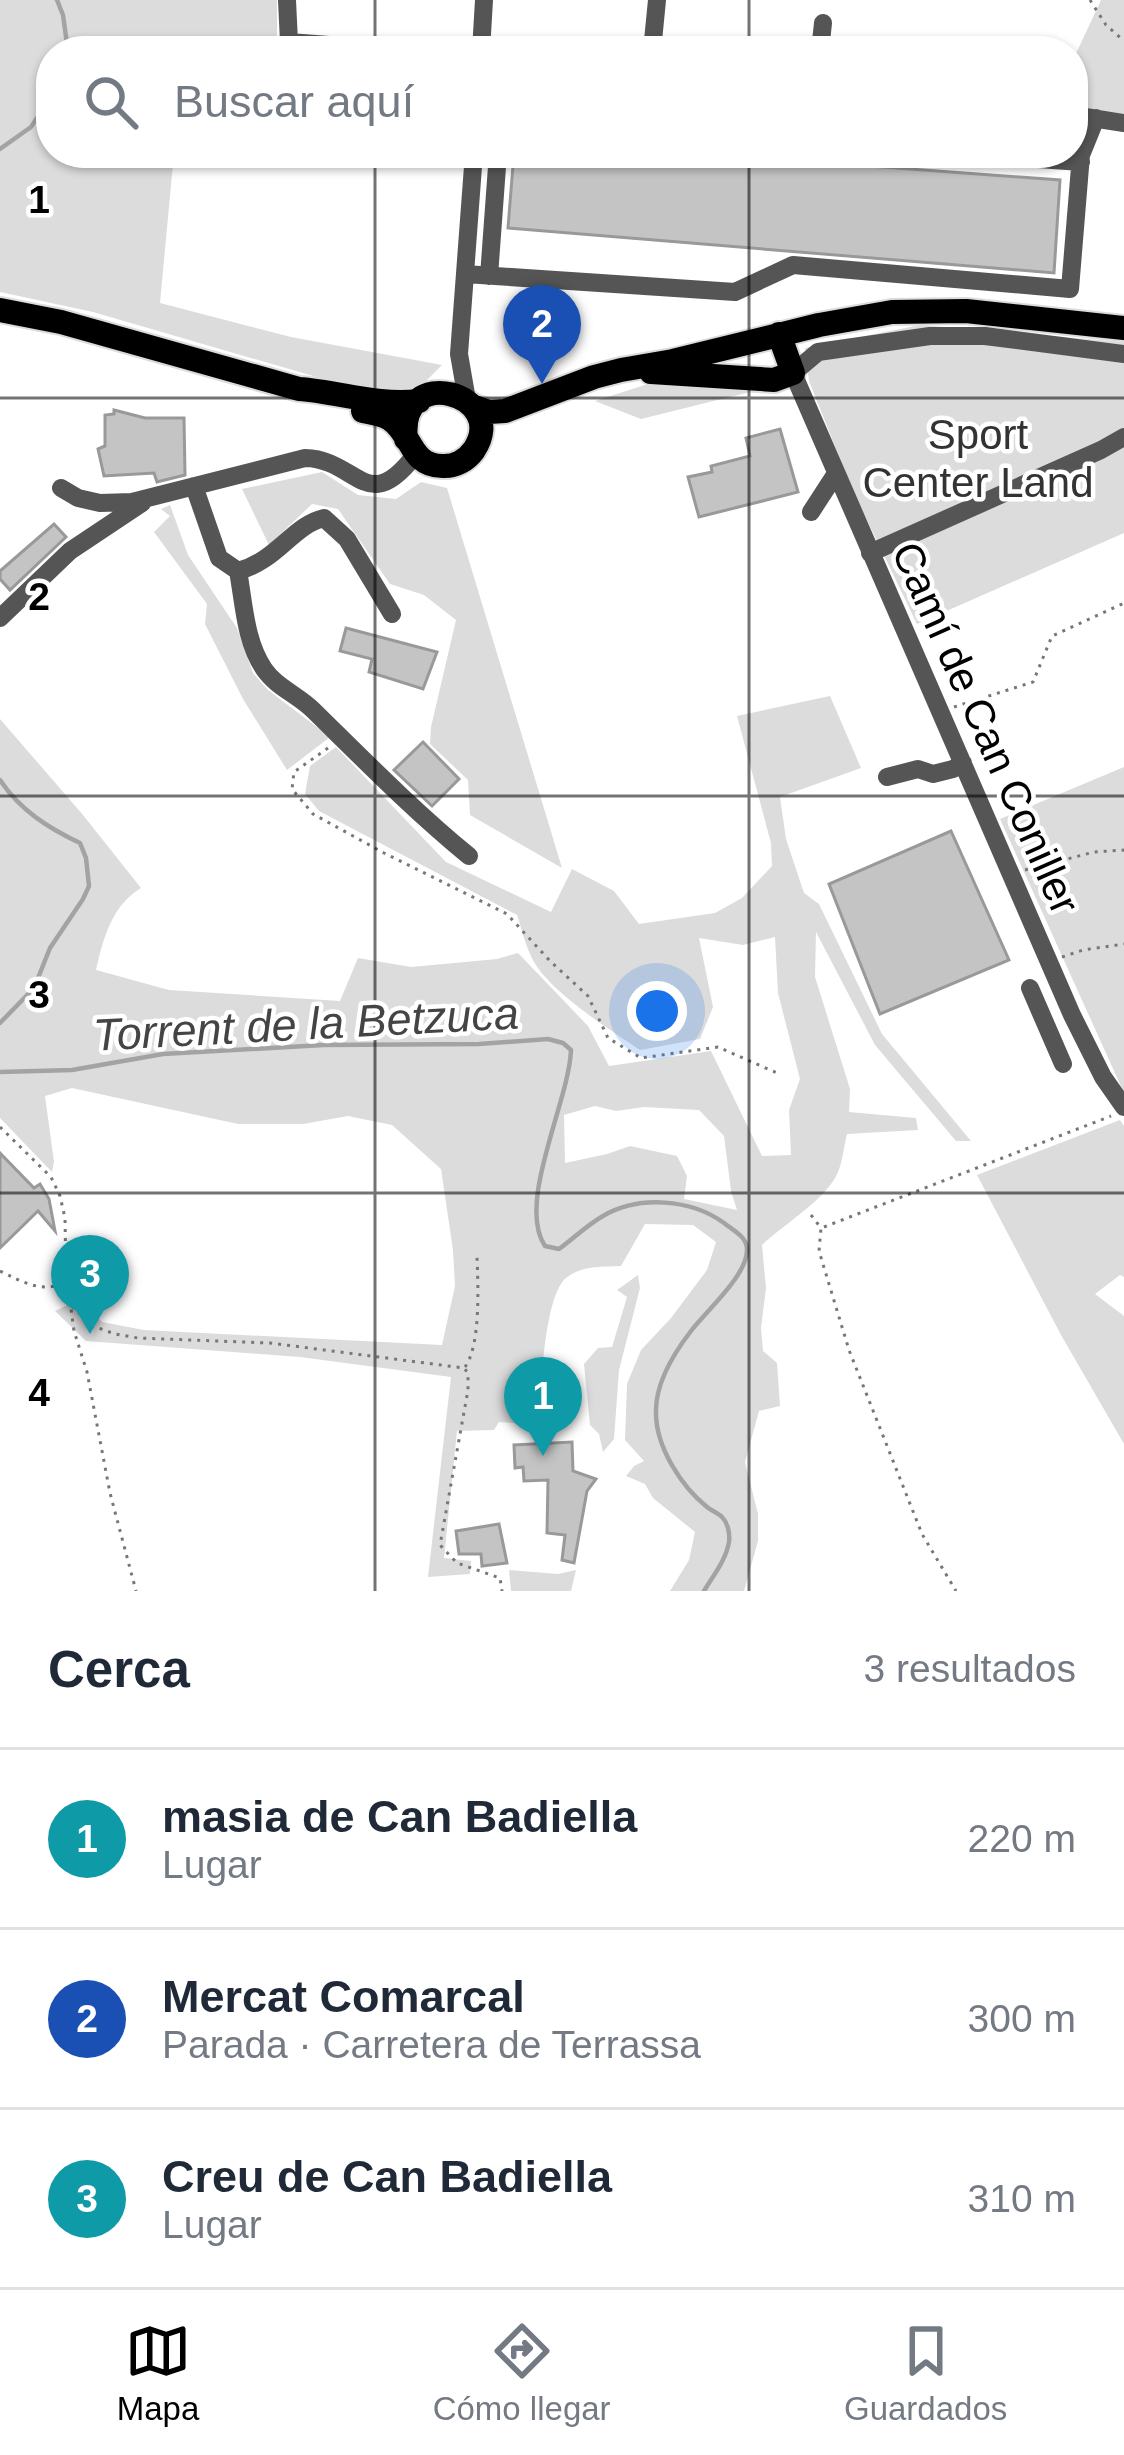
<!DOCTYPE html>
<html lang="es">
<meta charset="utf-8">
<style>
:root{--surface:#fff;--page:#f6f6f7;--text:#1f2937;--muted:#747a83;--line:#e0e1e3;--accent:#000}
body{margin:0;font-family:Arial,sans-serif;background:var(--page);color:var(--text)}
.you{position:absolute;left:657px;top:1011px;width:42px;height:42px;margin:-30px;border:9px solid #fff;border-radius:50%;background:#1a73e8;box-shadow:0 0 0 18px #1a73e833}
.badge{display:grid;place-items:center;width:78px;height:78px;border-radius:50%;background:var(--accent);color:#fff;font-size:39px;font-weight:700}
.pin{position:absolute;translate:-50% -99px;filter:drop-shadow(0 3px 6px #0008)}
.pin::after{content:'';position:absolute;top:63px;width:42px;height:36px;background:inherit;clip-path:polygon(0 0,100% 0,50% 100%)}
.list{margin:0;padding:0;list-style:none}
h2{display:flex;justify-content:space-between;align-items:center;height:156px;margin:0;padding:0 48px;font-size:51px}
h2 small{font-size:39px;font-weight:400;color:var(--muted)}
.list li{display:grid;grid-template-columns:78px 1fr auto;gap:36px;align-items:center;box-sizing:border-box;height:180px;padding:0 48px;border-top:3px solid var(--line)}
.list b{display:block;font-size:45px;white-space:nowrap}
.list p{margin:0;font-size:39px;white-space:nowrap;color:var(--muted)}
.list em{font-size:39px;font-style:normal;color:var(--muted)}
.icon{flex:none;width:66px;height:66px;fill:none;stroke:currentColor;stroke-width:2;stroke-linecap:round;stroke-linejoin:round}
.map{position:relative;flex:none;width:1124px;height:1591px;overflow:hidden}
.search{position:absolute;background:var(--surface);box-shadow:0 3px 9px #0004;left:36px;right:36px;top:36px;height:132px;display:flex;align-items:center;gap:30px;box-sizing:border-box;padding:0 42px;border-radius:48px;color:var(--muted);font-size:45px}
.sheet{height:696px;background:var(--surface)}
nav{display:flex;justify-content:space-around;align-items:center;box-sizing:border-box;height:168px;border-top:3px solid var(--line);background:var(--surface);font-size:33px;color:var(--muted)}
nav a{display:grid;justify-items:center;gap:6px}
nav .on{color:var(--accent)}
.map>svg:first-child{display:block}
.green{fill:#dcdcdc;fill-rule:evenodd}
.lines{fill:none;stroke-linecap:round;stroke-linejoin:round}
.stream{stroke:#a3a3a3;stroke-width:4.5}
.building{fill:#c4c4c4;stroke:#999;stroke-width:3}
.major-casing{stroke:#dbdbdb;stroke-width:28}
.path{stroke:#777;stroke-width:3;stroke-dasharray:3 6;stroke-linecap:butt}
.minor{stroke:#555;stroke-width:18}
.major{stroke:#000;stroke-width:24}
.grid{fill:none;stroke:#000;stroke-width:3;stroke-opacity:0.55}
.labels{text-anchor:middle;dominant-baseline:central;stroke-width:9;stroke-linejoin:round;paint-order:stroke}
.park-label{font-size:42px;fill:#333;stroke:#fff}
.street-label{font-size:42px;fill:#000;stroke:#fff}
.water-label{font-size:45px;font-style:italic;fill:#444;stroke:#fff}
.grid-label{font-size:39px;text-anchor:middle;font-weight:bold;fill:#000;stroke:#fff;stroke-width:9;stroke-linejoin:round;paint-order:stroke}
</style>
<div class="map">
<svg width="1124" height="1591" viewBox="0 0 1124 1591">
<rect width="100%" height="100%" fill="#fff"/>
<path class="green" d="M0,0H277V34L273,51H51V153H174L160,303L291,337L442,365L423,384L401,392L351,387L93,312L0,292Z
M1101,0H1124V114L1073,106V60Z
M920,325L1124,342V533L917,624L852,489L809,381L805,348Z
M651,383L758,390L641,419L595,401Z
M322,472L358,495L396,499L421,482L447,488L562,868L470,815L468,780L430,744L431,727L456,620L424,595L390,584L338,509L312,504L269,545L242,489Z
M170,505L188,555L237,628L253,673L268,690L330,737L287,770L243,699L205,624L207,604L154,532L170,516L161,509Z
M830,696L861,768L780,797L786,839L804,893L819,904L882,1034L971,1141H956L875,1045L816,932L815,977L850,1089L849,1112L916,1118L918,1130L847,1134C844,1146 843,1160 838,1172C827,1199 784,1224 762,1245L766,1288L761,1328L763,1351L777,1363L780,1406L759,1411L745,1462L758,1514V1541L744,1591H670L689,1560L695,1532L653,1498L645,1484L626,1476L634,1466L644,1461L625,1440L627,1384L641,1350L671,1318L707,1270L716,1242L693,1225L645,1224L621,1266C602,1267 582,1265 566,1278C545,1296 542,1379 539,1408L546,1425L499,1422L494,1430L457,1431L444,1558L471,1561L470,1574L428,1577L451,1377L300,1357L86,1341L55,1311L80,1299L102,1322L144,1330L442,1345L455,1286L453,1250L441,1169L392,1125L348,1116L303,1124H238L72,1088L45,1096L54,1162L52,1172L0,1118V719L83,815L141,888C112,905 103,939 96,970L169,990L340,1001L358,958L411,967L497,959L518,953L588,1026L609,1066L711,1051L762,1156L791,1155L789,1110L800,1079L778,993L775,937L743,945L699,938L713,1007L700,1039L640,1050C609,1029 553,994 534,962C526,948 522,930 517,915L319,811L305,794L310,766L336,747L446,862L551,912L572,869L614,891L639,924L715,913L742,898L772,866L771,843L737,716ZM595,1106L616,1111L644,1107L699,1110L724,1136L731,1191L737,1210L684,1199L687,1176L677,1156L630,1146L607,1154L565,1163L564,1115Z
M1124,767V1093L1000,819Z
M1120,1120L1124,1126V1277L1120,1275L1095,1294L1124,1316V1444L1061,1335L977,1175Z
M638,1275L640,1288L619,1370L614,1439L603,1452L599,1434L590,1425L584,1364L598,1348L612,1347L627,1297L617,1290Z
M509,1570L558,1574L576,1570L571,1591H511Z"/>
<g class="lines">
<path class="stream" d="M57,0L63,15L68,51
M0,149L31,127L51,97
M0,780C20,810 48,828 80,843L86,858L89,886L83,899L50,948L34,988L0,1023
M0,1072L72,1070L163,1054L323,1045L479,1044L548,1039L563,1043L571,1050C569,1102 516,1203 545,1246L559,1249C573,1239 587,1225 603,1216C639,1195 691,1199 724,1223C733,1230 747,1237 747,1249C748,1275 706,1311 691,1331C674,1353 655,1384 656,1413C656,1447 681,1486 707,1507C712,1511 718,1513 722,1517C728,1523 730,1534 729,1542C726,1560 713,1576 704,1591"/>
</g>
<path class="building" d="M514,153H696L1060,180L1054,273L508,228Z
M114,410L145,418H184L185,475L157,482L154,473L104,476L98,449L105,446V415L114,414Z
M780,429L798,492L699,517L688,477L712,472L711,466L750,456L746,438Z
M54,524L66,537L10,590L0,579V571Z
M346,628L437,652L423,689L369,672L372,659L340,651Z
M423,742L459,779L432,806L394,770Z
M951,831L1009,960L880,1014L829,884Z
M0,1153L34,1188L40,1184L49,1199L55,1231L38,1211L0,1248Z
M572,1442L573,1471L596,1479L587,1491L574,1563L562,1560L565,1535L547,1533L548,1480L524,1481L523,1467L515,1468L514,1445Z
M499,1524L507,1563L482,1566L481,1554H459L456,1531Z"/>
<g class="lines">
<defs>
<path id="major" d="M0,310L61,322L299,389C340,392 377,406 419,401
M651,372L774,380L793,373L779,334
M472,406L489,412L505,411L594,377L621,370L673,361L819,325L892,312L966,311L1124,328
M363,411C372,413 382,414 390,419C412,433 410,466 442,466C455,467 467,460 474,450C511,394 397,361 406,439"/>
</defs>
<use href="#major" class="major-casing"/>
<path class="path" d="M1090,0L1106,25L1124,41
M954,707L1033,682L1052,636L1124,603
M328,748L294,772L292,789L313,814L384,853L507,914L550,961L588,996L608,1038L641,1058L718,1047L777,1073
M1025,870L1094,852L1124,850
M1062,957L1083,950L1124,944
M0,1127L51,1177L60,1196L65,1218L66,1272L74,1331L87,1372L110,1493L136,1591
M811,1215L821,1228L819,1251L849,1350L922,1534L956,1591
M824,1227L1111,1116
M0,1271C23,1282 40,1293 66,1283
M72,1306L93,1326L115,1334L138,1338L270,1343L464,1368L468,1373V1390L440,1545L457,1563L500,1578L502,1591
M465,1367C481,1345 478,1284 477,1257"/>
<path class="minor" d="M287,0L289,42
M279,51L289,42L409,51
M481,51L484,0
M652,51L657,0
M820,51L823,23
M1073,115L1124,123
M954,153L1081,162
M465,274L735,292L793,265L1070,289L1081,155L1096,118
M489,276L498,153
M1124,354L985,336H930L818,352L793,373L1072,1015L1103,1077L1124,1107
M467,400L459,354L474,153
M194,486L219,558L238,571C277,561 293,525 324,518L347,539L392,614
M61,488L78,498L100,503L132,502L305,458C357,459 367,518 415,455
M811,512L835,475
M870,553L1101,450L1124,437
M238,571C244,603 245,641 264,669C276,687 298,695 313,710C364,760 414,811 469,856
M0,618L70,551L142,503
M887,777L918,769L933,774L953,769L963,763
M1030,988L1063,1064"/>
<use href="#major" class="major"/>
</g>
<path class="grid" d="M375,0V51M749,0V51M375,153V1591M749,153V1591M0,398H1124M0,796H1124M0,1193H1124"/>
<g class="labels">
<g class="park-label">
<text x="978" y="434">Sport<tspan x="978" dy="48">Center Land</tspan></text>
</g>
<g class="street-label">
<text transform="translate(986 728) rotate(66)">Camí de Can Coniller</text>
</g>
<g class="water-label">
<text transform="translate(306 1024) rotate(-3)">Torrent de la Betzuca</text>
</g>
</g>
<g class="grid-label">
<text x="39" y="213">1</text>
<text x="39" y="610">2</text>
<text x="39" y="1008">3</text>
<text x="39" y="1406">4</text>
</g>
</svg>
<div class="you"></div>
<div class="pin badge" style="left:543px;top:1456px;background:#0f9aa8">1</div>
<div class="pin badge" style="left:542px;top:384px;background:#1a4fb4">2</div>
<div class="pin badge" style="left:90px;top:1334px;background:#0f9aa8">3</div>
<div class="search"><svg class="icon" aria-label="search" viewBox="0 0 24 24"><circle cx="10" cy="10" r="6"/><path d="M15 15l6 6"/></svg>Buscar aquí</div>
</div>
<section class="sheet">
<h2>Cerca<small>3 resultados</small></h2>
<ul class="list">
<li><span class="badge" style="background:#0f9aa8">1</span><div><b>masia de Can Badiella</b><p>Lugar</p></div><em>220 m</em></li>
<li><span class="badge" style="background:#1a4fb4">2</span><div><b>Mercat Comarcal</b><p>Parada · Carretera de Terrassa</p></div><em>300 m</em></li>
<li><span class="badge" style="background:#0f9aa8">3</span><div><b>Creu de Can Badiella</b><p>Lugar</p></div><em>310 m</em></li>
</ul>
</section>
<nav>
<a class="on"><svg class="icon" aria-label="map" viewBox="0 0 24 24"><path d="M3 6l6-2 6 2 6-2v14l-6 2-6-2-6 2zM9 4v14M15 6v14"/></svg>Mapa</a>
<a><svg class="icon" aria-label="directions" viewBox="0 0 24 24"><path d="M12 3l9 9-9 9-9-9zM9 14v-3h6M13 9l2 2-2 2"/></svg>Cómo llegar</a>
<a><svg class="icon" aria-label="saved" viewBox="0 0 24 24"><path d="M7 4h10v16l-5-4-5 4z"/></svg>Guardados</a>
</nav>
